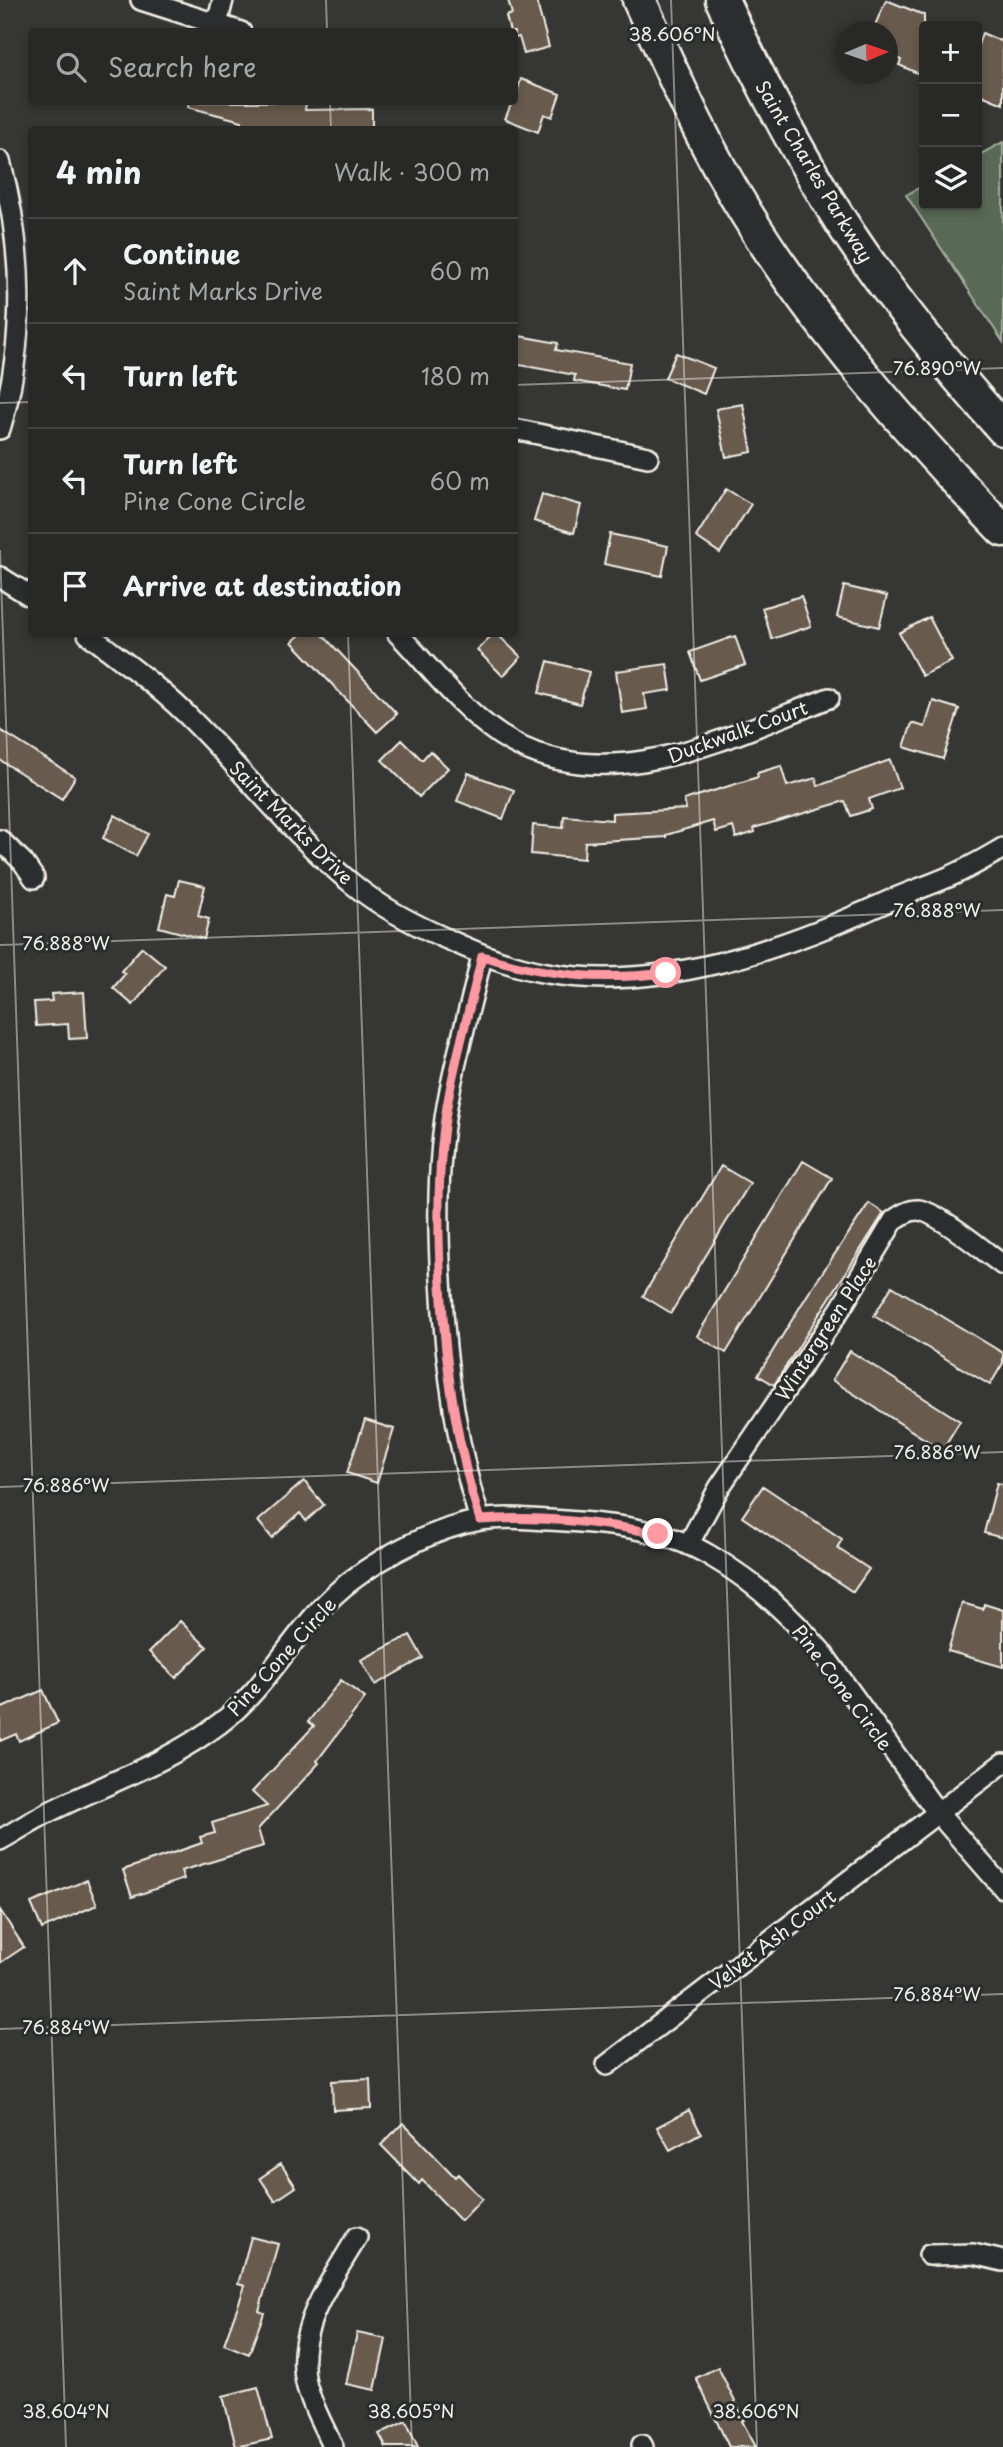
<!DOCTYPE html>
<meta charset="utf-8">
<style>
:root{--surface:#282827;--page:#30302f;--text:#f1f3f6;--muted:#a5a6a7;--line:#444}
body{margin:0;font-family:"Playpen Sans",sans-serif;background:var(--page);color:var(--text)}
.controls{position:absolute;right:21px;top:21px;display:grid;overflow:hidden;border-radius:7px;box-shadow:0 4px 10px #0003}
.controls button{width:63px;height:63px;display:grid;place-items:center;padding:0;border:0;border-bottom:2px solid var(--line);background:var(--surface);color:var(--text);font:35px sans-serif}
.compass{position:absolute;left:835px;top:21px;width:63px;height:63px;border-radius:50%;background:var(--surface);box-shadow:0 4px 10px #0003;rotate:88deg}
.stop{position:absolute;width:21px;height:21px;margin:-16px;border:5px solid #ff9aa2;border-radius:50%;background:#fff}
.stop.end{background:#ff9aa2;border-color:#fff;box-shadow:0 2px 7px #0008}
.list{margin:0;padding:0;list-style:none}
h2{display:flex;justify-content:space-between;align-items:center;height:91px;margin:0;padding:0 28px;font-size:30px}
h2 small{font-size:23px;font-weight:400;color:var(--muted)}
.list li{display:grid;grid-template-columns:46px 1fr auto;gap:21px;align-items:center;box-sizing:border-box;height:105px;padding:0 28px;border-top:2px solid var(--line)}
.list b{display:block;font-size:26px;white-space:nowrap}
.list p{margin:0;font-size:23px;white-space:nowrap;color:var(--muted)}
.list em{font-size:23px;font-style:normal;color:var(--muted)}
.icon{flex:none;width:38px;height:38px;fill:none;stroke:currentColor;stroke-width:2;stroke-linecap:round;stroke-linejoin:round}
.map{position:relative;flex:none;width:1003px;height:2447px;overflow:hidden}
.search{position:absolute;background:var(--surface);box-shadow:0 4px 10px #0003;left:28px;top:28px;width:490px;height:77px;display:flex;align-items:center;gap:18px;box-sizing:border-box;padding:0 24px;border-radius:7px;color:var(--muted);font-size:26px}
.panel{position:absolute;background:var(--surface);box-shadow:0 4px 10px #0003;left:28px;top:126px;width:490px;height:511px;border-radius:7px}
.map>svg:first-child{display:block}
.green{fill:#596b54;stroke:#a6ae9e;stroke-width:2}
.building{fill:#675a4e;stroke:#f4f1e8;stroke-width:2}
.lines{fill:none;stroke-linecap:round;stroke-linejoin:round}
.street-casing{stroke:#f4f1e8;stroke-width:24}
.primary-casing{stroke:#f4f1e8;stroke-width:37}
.street{stroke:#2a2d2e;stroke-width:19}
.primary{stroke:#2a2d2e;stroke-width:32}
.route{stroke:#ff9aa2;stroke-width:9}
.ticks{fill:none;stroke:#f4f1e8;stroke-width:2;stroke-opacity:0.45}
.labels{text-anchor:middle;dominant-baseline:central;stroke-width:6;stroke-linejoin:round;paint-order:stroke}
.street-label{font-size:19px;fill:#f4f1e8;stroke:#2a2d2e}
.ticks-label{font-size:18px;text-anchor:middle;fill:#f4f1e8;stroke:#2a2d2e;stroke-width:6;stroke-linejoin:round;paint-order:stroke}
</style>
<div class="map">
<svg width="1003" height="2447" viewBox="0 0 1003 2447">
<rect width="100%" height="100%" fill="#363634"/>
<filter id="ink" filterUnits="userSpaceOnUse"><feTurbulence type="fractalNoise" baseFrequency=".0143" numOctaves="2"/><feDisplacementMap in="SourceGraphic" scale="14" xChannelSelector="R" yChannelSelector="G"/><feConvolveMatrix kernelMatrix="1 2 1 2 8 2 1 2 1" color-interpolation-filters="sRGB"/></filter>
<g filter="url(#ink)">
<path class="green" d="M1003,142V342L906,195L924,185V205H977V156Z"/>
<path class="building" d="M508,0H536L549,47L524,54L519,37L514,38V32H510L506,16L512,14Z
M886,0L924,15V76L899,65L901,60L887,54V32H872Z
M982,33L1003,42V104L977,93V48Z
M521,79L560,94L552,117L544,114L538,132L505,119L512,102H514Z
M189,102H292L306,103L305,110L372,109V130H272L242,125V121L188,107Z
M514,335L558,343L556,350L630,363L625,390L574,381L575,375L514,364Z
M676,353L714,368L704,394L665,378Z
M743,404L752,452L726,457L716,409Z
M726,489L751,504L720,553L696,537Z
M542,494L581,505L574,533L534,521Z
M610,534L668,546L662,576L604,564Z
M844,586L887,596L879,627L837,617Z
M801,596L811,626L772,639L762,608Z
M929,617L952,661L922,676L899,633Z
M301,634H322L397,714L377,732L292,642Z
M493,634H497L521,657L503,676L477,650Z
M735,636L745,665L700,680L690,652Z
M548,661L589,672L580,704L539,693Z
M667,664L671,690L644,694L647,709L622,713L616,671Z
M933,701L959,709L943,759L904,747L912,723L925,727Z
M0,730L75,777L62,799L0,760Z
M402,740L422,760L430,751L448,768L419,797L382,760Z
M890,760L900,788L869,799L872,809L851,816L845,801L754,828L755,832L736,838L733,827L716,832L713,821L666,835V837L585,842L584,859L531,854L533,825L563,828L564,816L612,820V813L686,809L684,800L758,777L757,773L781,766L787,786L816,778L818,786Z
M468,773L514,790L503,819L457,801Z
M115,815L148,834L136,856L103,838Z
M179,880L205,886L198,916L209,919L204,939L159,927L167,894L175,896Z
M142,947L165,966L133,1005L113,988L125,974L121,971Z
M84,992L87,1038L69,1039L68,1024L36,1026L34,1002L52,1001L51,994Z
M803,1161L832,1178L726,1353L697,1336Z
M721,1166L750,1183L671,1313L643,1296Z
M869,1203L884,1213L774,1385L758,1375L808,1294Z
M892,1286L1003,1353V1363L990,1385L874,1316Z
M850,1351L960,1421L942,1450L832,1380Z
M365,1420L394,1429L377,1483L347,1473Z
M304,1481L324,1505L306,1521L300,1513L272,1538L258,1521Z
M997,1483L1003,1484V1538L984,1533Z
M763,1486L842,1539L837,1548L869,1569L853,1592L742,1517Z
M962,1603L983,1609L984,1604L1003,1610V1667L948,1651Z
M180,1621L207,1647L176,1678L149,1652Z
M410,1635L423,1658L375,1685L361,1660Z
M341,1680L365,1698L317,1761L319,1763L258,1829L263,1846L181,1871L184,1879L132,1897L123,1870L202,1843L200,1837L215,1833L212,1823L267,1806L252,1792L314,1726L308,1722Z
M43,1690L58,1723L19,1741L16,1734L0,1741V1709Z
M87,1880L97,1905L42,1929L31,1903Z
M0,1910L24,1947L0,1963Z
M370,2079L371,2108L333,2110L332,2081Z
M689,2110L701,2133L670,2150L657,2127Z
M403,2123L455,2177L458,2174L482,2199L461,2221L422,2180L419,2184L381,2145Z
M281,2164L296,2187L275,2201L260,2178Z
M251,2237L278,2244L259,2311L264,2313L249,2354L224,2344L245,2286L238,2284Z
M357,2333L386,2339L375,2390L346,2384Z
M718,2367L744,2420L742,2421L756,2447H729L696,2378Z
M258,2387L272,2439L236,2447L223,2396Z
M406,2421L418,2447H386L379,2434Z"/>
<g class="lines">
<defs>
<path id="street" d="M141,0L241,32
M217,24L223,0
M0,161C24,248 26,343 0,429
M514,429L648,457
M0,577L32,597
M88,634C124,662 162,689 194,722C248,776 295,838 355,886C382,908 415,925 447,939C479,954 512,967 547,973C658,993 782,949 882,904C903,894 925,887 946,878C966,870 984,859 1003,848
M398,634C430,667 461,709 500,735C604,803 727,737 829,698
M0,840L23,862L34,878
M480,1520C455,1442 445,1362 441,1280C437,1217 437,1152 450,1090C459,1045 472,1000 482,956
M688,1545L719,1488L841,1308L894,1220C901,1215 910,1209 919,1210C939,1213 985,1252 1003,1265
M0,1840C18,1830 36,1818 55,1809C114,1780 165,1764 219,1724C272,1685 299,1619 352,1580C388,1553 436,1528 481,1520C504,1516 527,1519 549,1520C603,1523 661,1527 709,1555C751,1579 789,1614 821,1651L937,1812L1003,1888
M607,2065L1003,1763
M929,2255L973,2254L1003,2261
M642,2445L643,2447
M333,2447C324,2427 313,2408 307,2387C292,2330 330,2284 357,2237"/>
<path id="primary" d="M639,0C672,72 704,146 746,213C816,327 911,434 1003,530
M722,0C757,76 795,149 840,220C887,294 945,363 1003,429"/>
</defs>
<use href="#street" class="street-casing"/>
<use href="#primary" class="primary-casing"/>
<use href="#street" class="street"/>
<use href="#primary" class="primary"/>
</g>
</g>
<g class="lines" filter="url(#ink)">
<path class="route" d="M658,1534C600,1522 539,1515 480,1520C456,1444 445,1365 441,1285C437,1220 437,1154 450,1090C459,1045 472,1000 482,956C548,976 599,981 666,973"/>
</g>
<path class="ticks" d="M326,0L327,32M671,0L757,2447M330,102L331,130M514,385L1003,368M0,403L32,402M0,550L66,2447M348,634L412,2447M0,945L1003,910M0,1487L1003,1452M0,2029L1003,1994"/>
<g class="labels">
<g class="street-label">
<text transform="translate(815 171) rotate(59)">Saint Charles Parkway</text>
<text transform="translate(737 731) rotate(-20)">Duckwalk Court</text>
<text transform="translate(292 822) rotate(45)">Saint Marks Drive</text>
<text transform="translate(825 1328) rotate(-57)">Wintergreen Place</text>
<text transform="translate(281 1656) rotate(-48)">Pine Cone Circle</text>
<text transform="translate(843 1687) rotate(53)">Pine Cone Circle</text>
<text transform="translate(772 1939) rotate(-37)">Velvet Ash Court</text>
</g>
</g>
<g class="ticks-label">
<text x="672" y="41">38.606°N</text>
<text x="937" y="375">76.890°W</text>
<text x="937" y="917">76.888°W</text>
<text x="66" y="950">76.888°W</text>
<text x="937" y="1459">76.886°W</text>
<text x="66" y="1492">76.886°W</text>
<text x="937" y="2001">76.884°W</text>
<text x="66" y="2034">76.884°W</text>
<text x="66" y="2418">38.604°N</text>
<text x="411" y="2418">38.605°N</text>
<text x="756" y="2418">38.606°N</text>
</g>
</svg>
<div class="controls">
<button>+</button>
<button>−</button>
<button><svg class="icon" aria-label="layers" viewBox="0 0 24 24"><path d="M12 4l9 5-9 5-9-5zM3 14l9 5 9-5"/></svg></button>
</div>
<svg class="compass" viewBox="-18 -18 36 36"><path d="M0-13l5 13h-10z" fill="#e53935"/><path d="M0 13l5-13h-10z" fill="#a5a6a7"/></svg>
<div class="stop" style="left:666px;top:973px"></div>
<div class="stop end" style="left:658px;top:1534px"></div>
<div class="search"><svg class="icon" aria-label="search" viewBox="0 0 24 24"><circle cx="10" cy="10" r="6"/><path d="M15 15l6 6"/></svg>Search here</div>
<section class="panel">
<h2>4 min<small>Walk · 300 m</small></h2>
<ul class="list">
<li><svg class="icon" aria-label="ahead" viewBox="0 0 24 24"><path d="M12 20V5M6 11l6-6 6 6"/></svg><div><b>Continue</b><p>Saint Marks Drive</p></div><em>60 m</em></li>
<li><svg class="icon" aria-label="left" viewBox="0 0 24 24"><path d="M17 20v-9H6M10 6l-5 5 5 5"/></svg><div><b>Turn left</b></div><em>180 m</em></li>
<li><svg class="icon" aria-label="left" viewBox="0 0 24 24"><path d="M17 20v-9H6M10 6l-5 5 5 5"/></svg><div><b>Turn left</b><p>Pine Cone Circle</p></div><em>60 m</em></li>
<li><svg class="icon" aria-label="arrive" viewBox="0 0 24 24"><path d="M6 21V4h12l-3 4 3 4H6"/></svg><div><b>Arrive at destination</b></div></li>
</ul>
</section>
</div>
